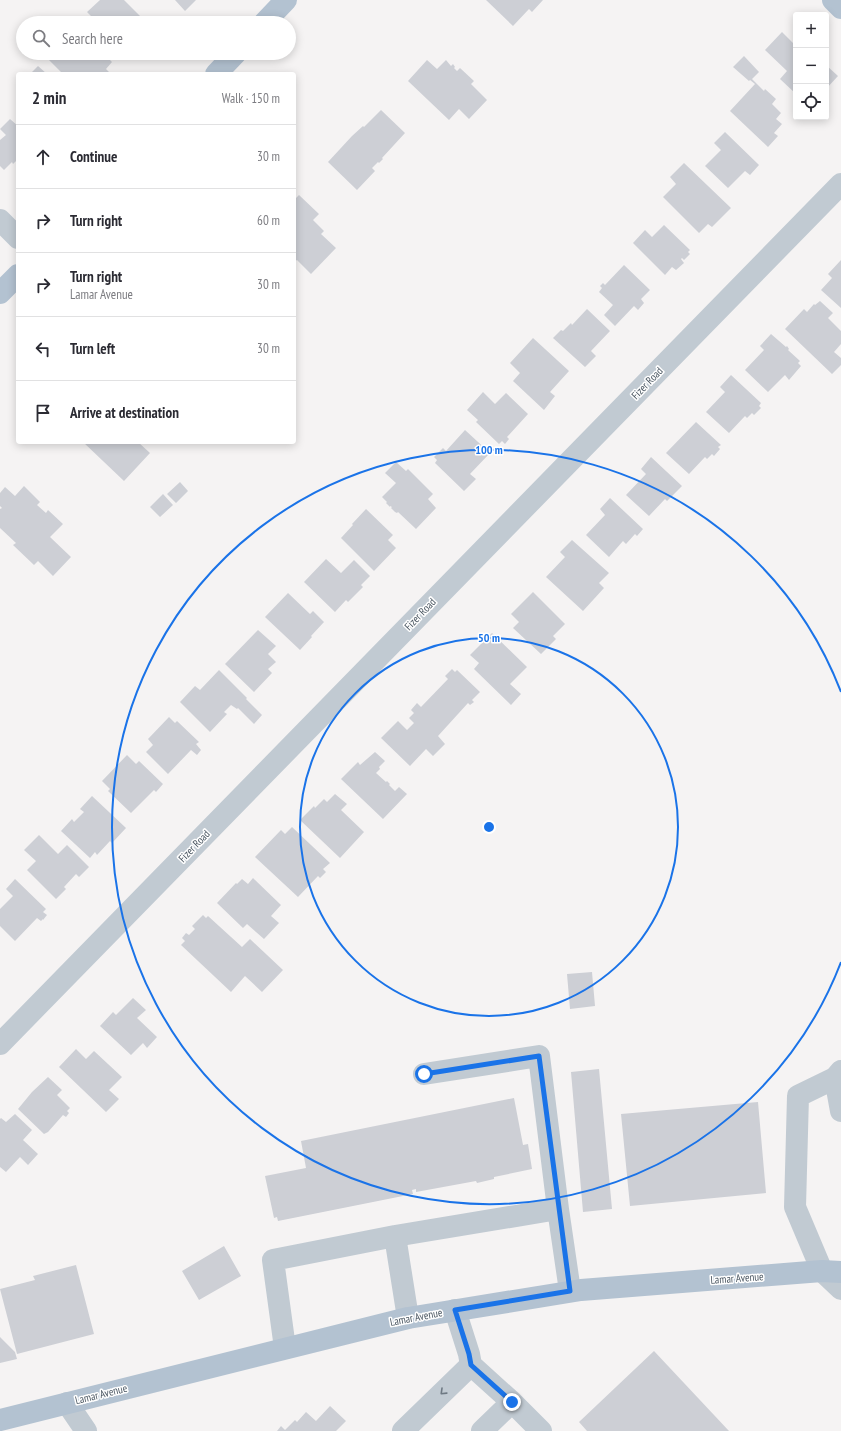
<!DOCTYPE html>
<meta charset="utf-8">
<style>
:root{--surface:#fff;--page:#f7f7f7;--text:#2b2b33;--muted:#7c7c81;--line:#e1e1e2}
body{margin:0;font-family:"PT Sans Narrow",sans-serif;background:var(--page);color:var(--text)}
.controls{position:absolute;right:12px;top:12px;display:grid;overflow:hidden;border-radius:4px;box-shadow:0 2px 10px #0003}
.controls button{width:36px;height:36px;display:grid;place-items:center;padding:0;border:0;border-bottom:1px solid var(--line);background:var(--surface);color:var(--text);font:20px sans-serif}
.stop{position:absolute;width:12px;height:12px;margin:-9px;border:3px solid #1a73e8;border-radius:50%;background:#fff}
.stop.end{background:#1a73e8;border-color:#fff;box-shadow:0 1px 4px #0008}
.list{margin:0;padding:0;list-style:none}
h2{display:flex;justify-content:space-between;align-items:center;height:52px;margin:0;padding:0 16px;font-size:17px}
h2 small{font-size:13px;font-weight:400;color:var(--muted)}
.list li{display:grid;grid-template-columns:26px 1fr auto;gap:12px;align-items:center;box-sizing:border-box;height:64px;padding:0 16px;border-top:1px solid var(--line)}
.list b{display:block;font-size:15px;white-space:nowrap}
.list p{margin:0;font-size:13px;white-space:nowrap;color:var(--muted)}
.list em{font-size:13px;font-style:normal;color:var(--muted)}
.icon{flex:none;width:22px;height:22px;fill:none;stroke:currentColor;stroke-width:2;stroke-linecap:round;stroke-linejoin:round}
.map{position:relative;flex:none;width:841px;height:1431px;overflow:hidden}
.search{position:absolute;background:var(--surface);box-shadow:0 2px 10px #0003;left:16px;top:16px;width:280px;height:44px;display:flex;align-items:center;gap:10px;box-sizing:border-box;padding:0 14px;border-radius:22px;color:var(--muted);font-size:15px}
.panel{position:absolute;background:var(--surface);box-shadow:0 2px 10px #0003;left:16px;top:72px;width:280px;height:372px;border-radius:4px}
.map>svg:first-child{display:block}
.building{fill:#cdcfd5}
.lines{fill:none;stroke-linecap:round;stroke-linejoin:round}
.minor{stroke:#c1cad2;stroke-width:22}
.major{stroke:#b3c2d1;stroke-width:22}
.oneway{stroke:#6e7983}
.route{stroke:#1a73e8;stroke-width:5}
.ring{fill:none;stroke:#1a73e8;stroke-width:2}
.labels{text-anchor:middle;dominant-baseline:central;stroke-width:3;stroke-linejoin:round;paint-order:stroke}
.street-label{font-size:11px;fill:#4a5661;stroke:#fff}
.centre{fill:#1a73e8;stroke:#fff;stroke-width:2}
.ring-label{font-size:12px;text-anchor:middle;font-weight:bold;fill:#1a73e8;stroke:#fff;stroke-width:3;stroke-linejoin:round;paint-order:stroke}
</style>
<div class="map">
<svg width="841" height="1431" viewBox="0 0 841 1431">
<rect width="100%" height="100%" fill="#f5f3f3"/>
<path class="building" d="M100,0H124L146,22L98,23L87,12Z
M175,0H196L185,11Z
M486,0H543L532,12L529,9L513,26Z
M782,32L796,46V94L780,79L787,71L765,50Z
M55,53H103L112,62L106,69L109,72L107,74H63L48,59Z
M744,56L759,72L752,79L764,91L765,89L776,99L772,104L781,113L776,119L782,124L774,133L778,136L768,147L730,111L755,84L750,80L749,81L733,67Z
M427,60L437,69L446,60L451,66L453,64L455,67L454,68L457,71L460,68L474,81L471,84L487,100L469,119L459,109L449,120L408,81Z
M826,65L838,76L826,89Z
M38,66L47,74H30Z
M381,110L405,133L382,158L383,159L379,163L378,162L372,168L375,171L357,190L328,162L352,136L363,126L364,127Z
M10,119L18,126V159L13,164L12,162L4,170L0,166V140L6,135L0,129Z
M725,132L759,165L750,175L745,171L728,188L705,166L721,150L714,143Z
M684,163L731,208L712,227L708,224L699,233L663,197L676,184L670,177Z
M299,195L319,214L313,220L324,231L321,234L336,248L311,274L297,260L294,262V200Z
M664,225L690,250L688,252L690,254L684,260L682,258L681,259L684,263L676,270L672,267L665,275L633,243L645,230L652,237Z
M841,260V308L821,290L832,278L828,274Z
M624,265L650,290L641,299L644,303L638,310L634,306L615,326L604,315L613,305L599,292L602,288L600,286L603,283L605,285Z
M820,301L833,313L828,318L841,331V344L834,352L841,358V365L832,374L785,329L804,309L807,312L814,304L815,305Z
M587,309L610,331L591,351L596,356L585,367L553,338L561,330L563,331L571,323L572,325Z
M771,334L786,347L787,346L789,349L788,350L800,361L798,363L801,366L789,380L785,375L768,392L745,370L764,350L760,346Z
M533,338L569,371L550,392L555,396L544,410L513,381L520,373L510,363Z
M731,375L761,403L759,406L761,408L754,415L752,413L747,418L745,416L729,433L706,412L725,392L720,387Z
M483,392L495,404L506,393L528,414L507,437L509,439L505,444L502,441L499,444L476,422L478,420L467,410Z
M696,422L721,445L718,447L720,449L714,456L712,454L707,459L705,457L689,474L666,453Z
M465,430L490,453L470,474L476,479L464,491L435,463L437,460L434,457L443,448L446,451Z
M83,442H138L150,453L124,481Z
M651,457L682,486L667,501L665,499L649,516L626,495L646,474L641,469Z
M396,462L406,471L408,469L433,494L428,499L436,508L416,529L398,512L397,513L395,512L391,508L392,507L390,506V507L386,503L387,502L382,497L396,483L385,473Z
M180,482L188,491L176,503L167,494Z
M24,486L40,502L37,505L46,513L48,510L63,524L50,537L71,557L53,576L38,561L34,565L13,545L16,543L0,528V509L2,508L0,506V493L5,487L15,496Z
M163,494L173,505L160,517L150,507Z
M610,498L643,529L637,536L635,534L626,544L623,541L609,557L586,535L605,515L600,509Z
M366,509L393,535L388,540L396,548L374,571L341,538L353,525L352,524Z
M572,540L609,573L599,583L604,588L583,611L546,577L565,557L560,552Z
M326,559L341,573L354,560L370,576L361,585L363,587L348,602L346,600L335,612L304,582Z
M533,592L565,624L553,636L556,639L541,654L513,628L519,622L511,614Z
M288,593L310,614L313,611L324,622L311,636L312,637L300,650L265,617Z
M258,630L276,646L268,654L276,662L268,669L272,673L254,692L225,664Z
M492,633L527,667L510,684L521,694L511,705L474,669L479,663L470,655Z
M452,669L455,672L457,670L480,692L472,700L474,702L470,705L468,703L438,736L445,744L433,756L426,749L410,766L381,738L398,721L407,730L414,723L409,718L414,713L411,710L417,703L421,707L448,679L445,676Z
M219,670L247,698L246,699L262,715L254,724L238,708L237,709L231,705L224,712L227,714L210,732L180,702L195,686L200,690Z
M169,717L175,723L177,721L199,742L196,744L201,750L197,755L191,750L168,774L146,752L153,745L148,739Z
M375,752L385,761L379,767L380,769L376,773L386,782L387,781L390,784L389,785L395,791L399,787L407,794L383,819L341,779L358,762L360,765Z
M127,755L136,764L139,761L163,784L156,792L154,790L131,813L108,791L110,789L102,781Z
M335,794L347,804L341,810L364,832L340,858L300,820L314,806L315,808L324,799L327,802Z
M92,796L126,828L112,843L110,841L97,855L95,852L90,858L61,831L72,819L74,822L84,812L80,809Z
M292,827L330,863L323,869L326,872L320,878L318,876L298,897L255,857L281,830L285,834Z
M39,835L58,854L67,845L89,867L79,877L76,874L64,887L66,889L56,899L27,870L36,861L24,850Z
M253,878L281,905L271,916L279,923L264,939L247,924L243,928L217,903L236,883L237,884L242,879L248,884Z
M15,879L46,909L43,912L47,915L43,920V919L41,921L37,918L15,941L0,926V909L13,896L6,889Z
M203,915L206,918L208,916L242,947L250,939L283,970L262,992L245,976L231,992L181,945L185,941L182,938L186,933L189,935L195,929L192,926Z
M592,972L595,1006L570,1009L567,974Z
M133,998L146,1010L137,1018L157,1037L147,1048L143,1043L131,1055L100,1026L113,1012L116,1015Z
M76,1049L86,1059L94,1051L122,1077L109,1090L119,1099L106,1112L59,1067Z
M599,1069L612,1209L583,1212L571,1072Z
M48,1077L62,1090L57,1095L70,1108L67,1111L69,1113L66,1117L63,1115L48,1132L44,1134L18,1109L32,1092Z
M514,1098L523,1145L528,1144L532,1169L494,1177V1179L477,1183L476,1181L416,1192V1189L412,1190L413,1194L278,1221L277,1217L274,1218L265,1176L306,1168L301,1141Z
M758,1102L766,1193L630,1206L621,1114Z
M15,1114L32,1130L23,1140L38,1154L28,1165L20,1157L6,1172L0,1167V1119L1,1118L6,1122Z
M224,1246L241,1276L199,1300L182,1271Z
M76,1265L94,1334L17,1354L0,1289L35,1280L33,1276Z
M0,1337L15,1352L17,1359L0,1363Z
M654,1351L729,1431H587L579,1422Z
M330,1406L346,1421L336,1431H277L281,1426L285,1430L295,1420L297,1422L306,1412L316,1421Z"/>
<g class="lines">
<path class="minor" d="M0,220L18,238
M0,1044L841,184
M841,1071L835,1078L798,1096L795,1207L822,1271L841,1289
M424,1074L539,1056L558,1209
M835,1078L841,1111
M395,1236L408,1318
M455,1310L469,1354L471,1365L512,1402L541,1431
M285,1348L273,1260L395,1236L558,1209L570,1291
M67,1403L86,1431
M403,1431L471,1365
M482,1431L512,1402"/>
<path class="major" d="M833,0L841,8
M264,23L286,0
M216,74L236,53
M0,293L18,275
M0,1420L408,1318L581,1290L822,1271L841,1272"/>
</g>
<defs><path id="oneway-chevron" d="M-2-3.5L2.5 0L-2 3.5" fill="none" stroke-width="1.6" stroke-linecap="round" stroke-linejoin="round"/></defs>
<use class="oneway" href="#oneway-chevron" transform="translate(443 1392) rotate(136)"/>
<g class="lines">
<path class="route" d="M424,1074L539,1056L570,1291L455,1310L469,1354L471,1365L512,1402"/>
</g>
<g class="ring">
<circle cx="489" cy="827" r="189"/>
<path d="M841 962A377 377 0 1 1 841 692"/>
</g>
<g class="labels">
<g class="street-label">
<text transform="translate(647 383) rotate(-46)">Fizer Road</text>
<text transform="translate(420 614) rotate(-46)">Fizer Road</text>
<text transform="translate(194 846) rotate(-46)">Fizer Road</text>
<text transform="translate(737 1278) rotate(-4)">Lamar Avenue</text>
<text transform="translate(416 1317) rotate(-11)">Lamar Avenue</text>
<text transform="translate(101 1394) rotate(-14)">Lamar Avenue</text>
</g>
</g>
<circle cx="489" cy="827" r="6" class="centre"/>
<g class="ring-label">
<text x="489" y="454">100 m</text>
<text x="489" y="642">50 m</text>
</g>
</svg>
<div class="controls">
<button>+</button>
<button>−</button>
<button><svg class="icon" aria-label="locate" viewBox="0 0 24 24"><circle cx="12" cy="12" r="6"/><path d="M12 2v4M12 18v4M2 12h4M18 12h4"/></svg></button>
</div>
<div class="stop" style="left:424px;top:1074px"></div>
<div class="stop end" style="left:512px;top:1402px"></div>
<div class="search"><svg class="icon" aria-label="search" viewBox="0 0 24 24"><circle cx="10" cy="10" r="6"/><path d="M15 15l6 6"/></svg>Search here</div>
<section class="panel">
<h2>2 min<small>Walk · 150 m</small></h2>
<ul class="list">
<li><svg class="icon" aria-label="ahead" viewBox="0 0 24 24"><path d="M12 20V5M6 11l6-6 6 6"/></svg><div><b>Continue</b></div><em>30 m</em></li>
<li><svg class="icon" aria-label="right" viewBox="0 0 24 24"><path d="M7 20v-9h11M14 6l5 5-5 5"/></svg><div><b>Turn right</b></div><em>60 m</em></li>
<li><svg class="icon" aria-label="right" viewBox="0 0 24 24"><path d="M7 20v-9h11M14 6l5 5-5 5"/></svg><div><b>Turn right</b><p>Lamar Avenue</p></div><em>30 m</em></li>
<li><svg class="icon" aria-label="left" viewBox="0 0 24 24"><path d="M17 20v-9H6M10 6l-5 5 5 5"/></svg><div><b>Turn left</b></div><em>30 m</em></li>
<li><svg class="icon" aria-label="arrive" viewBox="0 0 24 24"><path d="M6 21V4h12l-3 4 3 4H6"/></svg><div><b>Arrive at destination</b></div></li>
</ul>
</section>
</div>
